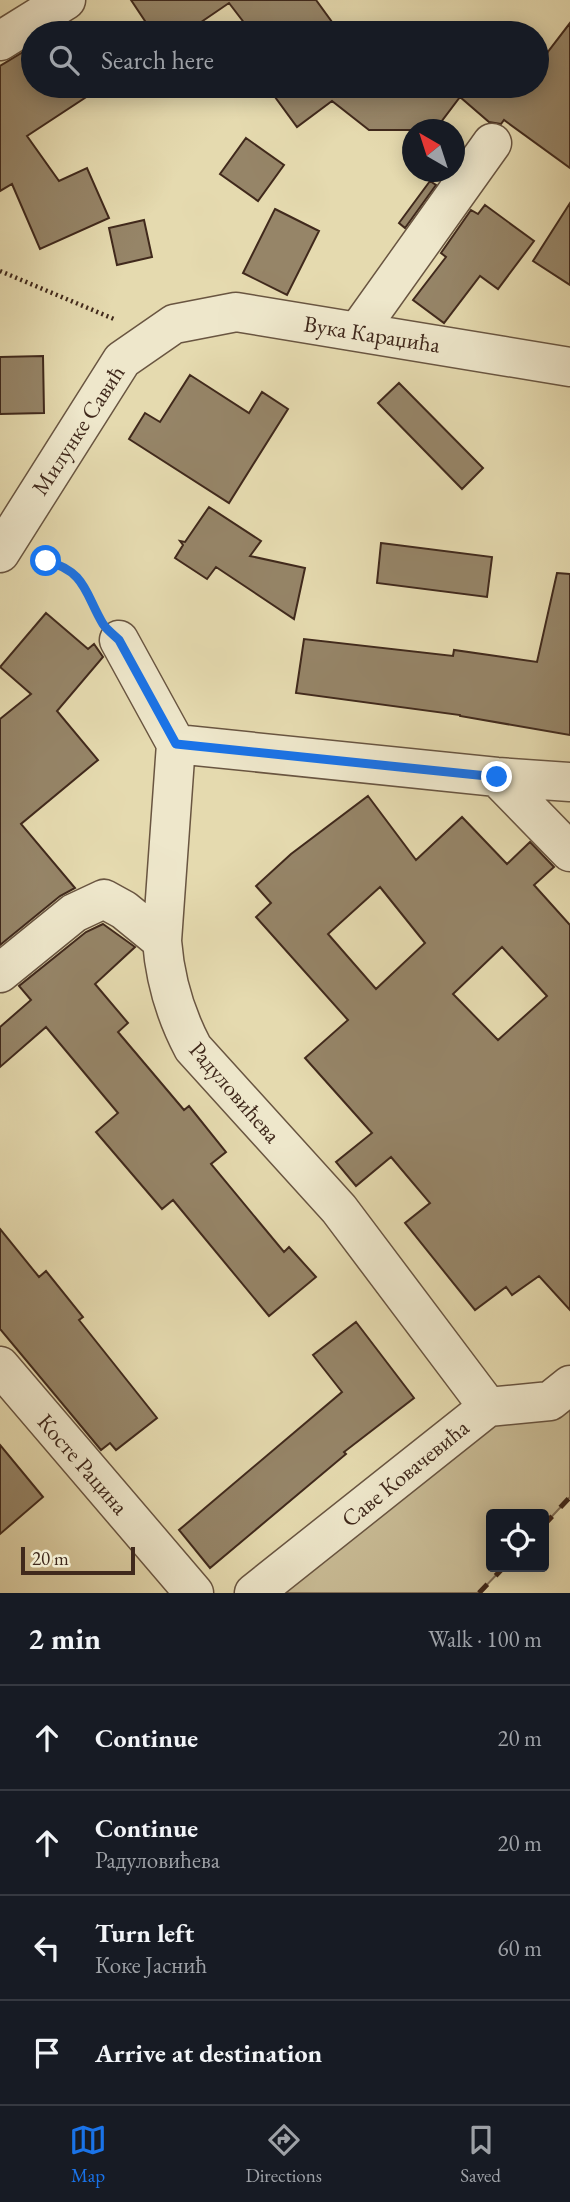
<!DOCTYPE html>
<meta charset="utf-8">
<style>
:root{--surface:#171b24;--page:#242831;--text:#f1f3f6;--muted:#9ea1a6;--line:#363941;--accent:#1a73e8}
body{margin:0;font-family:"EB Garamond",serif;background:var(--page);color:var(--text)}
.controls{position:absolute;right:21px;bottom:21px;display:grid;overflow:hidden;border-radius:7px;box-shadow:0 4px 18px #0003}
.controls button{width:63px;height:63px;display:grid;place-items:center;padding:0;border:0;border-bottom:2px solid var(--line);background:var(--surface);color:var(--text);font:35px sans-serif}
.compass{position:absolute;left:402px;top:119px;width:63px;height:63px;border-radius:50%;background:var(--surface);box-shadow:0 4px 18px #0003;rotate:321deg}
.scale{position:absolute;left:21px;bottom:18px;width:114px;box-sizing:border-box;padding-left:7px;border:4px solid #40291c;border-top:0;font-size:19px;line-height:24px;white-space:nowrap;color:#40291c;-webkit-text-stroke:5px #eee7cb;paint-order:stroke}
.stop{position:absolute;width:21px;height:21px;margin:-16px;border:5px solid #1a73e8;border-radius:50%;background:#fff}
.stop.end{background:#1a73e8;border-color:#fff;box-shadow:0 2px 7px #0008}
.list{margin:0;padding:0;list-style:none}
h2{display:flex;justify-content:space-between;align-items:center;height:91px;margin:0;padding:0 28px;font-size:30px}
h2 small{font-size:23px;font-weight:400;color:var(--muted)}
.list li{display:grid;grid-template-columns:46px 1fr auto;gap:21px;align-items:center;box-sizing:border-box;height:105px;padding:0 28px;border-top:2px solid var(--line)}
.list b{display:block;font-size:26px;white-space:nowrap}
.list p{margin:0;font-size:23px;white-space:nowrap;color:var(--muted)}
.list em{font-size:23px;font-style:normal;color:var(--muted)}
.icon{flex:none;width:38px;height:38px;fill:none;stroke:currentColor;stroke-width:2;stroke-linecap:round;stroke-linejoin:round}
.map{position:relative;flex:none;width:570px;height:1593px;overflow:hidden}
.search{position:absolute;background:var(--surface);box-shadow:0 4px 18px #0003;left:21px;right:21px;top:21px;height:77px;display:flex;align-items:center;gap:18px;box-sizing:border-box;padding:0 24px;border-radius:38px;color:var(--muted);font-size:26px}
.sheet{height:511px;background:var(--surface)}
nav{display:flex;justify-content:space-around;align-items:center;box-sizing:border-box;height:98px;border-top:2px solid var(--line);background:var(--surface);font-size:19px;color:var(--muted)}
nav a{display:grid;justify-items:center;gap:4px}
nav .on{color:var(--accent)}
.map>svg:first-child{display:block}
.green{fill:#c9bc96;stroke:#847259;stroke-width:2}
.building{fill:#968568;stroke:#40291c;stroke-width:2;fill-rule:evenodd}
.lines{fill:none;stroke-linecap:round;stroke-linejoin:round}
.street-casing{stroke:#695541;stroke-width:41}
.path{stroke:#40291c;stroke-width:4.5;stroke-dasharray:2 3.5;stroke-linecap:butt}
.street{stroke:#eee7cb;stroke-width:38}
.rail{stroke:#40291c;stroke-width:5;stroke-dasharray:12 12;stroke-linecap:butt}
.route{stroke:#1a73e8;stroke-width:9}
.labels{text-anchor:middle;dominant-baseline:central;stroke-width:5;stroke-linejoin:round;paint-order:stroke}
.street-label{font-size:23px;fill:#40291c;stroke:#eee7cb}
</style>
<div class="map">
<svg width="570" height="1593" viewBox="0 0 570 1593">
<rect width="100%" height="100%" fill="#e5daaf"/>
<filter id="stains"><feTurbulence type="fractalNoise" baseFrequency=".00286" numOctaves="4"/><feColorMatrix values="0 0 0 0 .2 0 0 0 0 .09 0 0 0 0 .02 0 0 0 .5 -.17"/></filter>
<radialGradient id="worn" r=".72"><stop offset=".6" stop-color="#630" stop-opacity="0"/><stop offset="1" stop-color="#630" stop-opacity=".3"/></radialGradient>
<path class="green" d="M570,1385V1497L544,1525V1514H491V1567H504L479,1593H254L488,1407Z"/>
<path class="building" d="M131,0H316L340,33H252L229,3L185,33H153Z
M570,23V168L504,120L501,124L489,122L460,97L435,130H369L332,101L297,127L267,86H537V66Z
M33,46V86H103L27,136L59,181L87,168L109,218L40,249L12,184L0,191V66Z
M246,138L284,165L258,201L220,174Z
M430,181L436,185L405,228L399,223Z
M570,203V285L533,261Z
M485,205L534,241L498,289L480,276L444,323L413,300L446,257L441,253L471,210L478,214Z
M275,209L319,231L287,295L243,273Z
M144,220L152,257L117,265L109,228Z
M43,356L44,413L0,414V357Z
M190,375L249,413L262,392L288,409L229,503L129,439L145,413L160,422Z
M399,383L483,468L462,489L378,403Z
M209,507L261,541L250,556L305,568L294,619L216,567L207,579L175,558L183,545L180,541L185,542Z
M381,543L492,557L487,597L377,583Z
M557,573L570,574V735L460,716V715L296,693L304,639L453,656L454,650L537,662Z
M46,613L88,649L94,644L103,657L57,711L98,760L21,824L75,888L60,896L0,945V719L31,694L0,667Z
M368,796L416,860L462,817L507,864L530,842L554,867L534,885L570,925V1310L539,1276L512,1295L506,1287L475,1310L405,1223L430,1203L391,1157L356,1186L336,1162L372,1133L305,1058L348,1020L256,917L271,903L256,886L291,854ZM380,887L425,943L376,989L328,934ZM502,947L547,996L498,1040L453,994Z
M103,924L135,947L95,984L128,1023L118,1032L184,1110L189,1106L226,1152L211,1164L284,1252L289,1247L316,1277L269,1316L173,1200L162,1209L96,1132L118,1113L46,1027L0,1067V1027L31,1000L19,986L86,932Z
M0,1229L39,1277L46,1271L83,1317L79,1320L157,1418L116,1450L110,1443L101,1450L0,1329Z
M356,1322L414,1398L344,1452L346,1454L210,1568L179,1530L342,1392L313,1355Z
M0,1445L43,1497L0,1534Z"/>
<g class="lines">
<defs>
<path id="street" d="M0,41L66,0
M358,331L492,143
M0,553L122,360L174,324L236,312L570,367
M119,640L176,744L162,941C165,980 175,1014 193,1048L339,1209L488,1407
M176,744L497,777L570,782
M497,777L570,852
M0,973L74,913L104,899L124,910L162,941
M0,1366L194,1593
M254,1593L488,1407L550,1401L570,1385"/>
</defs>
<use href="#street" class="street-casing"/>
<path class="path" d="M0,271L114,319
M42,561C74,563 84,584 96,610"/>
<use href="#street" class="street"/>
<path class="rail" d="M544,1525L570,1497
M479,1593L504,1567"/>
</g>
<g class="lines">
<path class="route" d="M46,561C86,571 85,594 103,624C107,630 114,635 119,640L176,744L497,777"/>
</g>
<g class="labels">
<g class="street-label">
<text transform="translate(372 334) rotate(9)">Вука Караџића</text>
<text transform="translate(78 430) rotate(-57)">Милунке Савић</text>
<text transform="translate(235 1092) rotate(49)">Радуловићева</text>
<text transform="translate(83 1464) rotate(49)">Косте Рацина</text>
<text transform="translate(405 1473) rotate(-39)">Саве Ковачевића</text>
</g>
</g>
<rect width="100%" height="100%" filter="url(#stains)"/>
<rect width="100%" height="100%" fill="url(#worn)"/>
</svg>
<div class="controls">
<button><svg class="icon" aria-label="locate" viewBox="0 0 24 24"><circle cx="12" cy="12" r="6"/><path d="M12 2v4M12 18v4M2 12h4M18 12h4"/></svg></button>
</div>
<svg class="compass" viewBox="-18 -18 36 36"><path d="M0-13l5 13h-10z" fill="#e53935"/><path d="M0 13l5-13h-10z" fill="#9ea1a6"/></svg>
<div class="scale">20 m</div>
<div class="stop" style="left:46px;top:561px"></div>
<div class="stop end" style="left:497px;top:777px"></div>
<div class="search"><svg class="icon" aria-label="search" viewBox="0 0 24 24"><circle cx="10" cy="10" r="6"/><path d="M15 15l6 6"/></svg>Search here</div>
</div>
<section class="sheet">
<h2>2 min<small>Walk · 100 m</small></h2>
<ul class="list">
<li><svg class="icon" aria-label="ahead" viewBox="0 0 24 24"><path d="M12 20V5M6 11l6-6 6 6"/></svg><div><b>Continue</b></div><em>20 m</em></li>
<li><svg class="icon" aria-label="ahead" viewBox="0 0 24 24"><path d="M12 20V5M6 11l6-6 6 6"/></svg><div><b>Continue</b><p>Радуловићева</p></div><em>20 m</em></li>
<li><svg class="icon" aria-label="left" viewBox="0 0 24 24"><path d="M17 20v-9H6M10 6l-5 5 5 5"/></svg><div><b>Turn left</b><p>Коке Јаснић</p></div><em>60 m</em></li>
<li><svg class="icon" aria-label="arrive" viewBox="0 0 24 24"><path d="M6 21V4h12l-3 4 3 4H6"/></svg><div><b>Arrive at destination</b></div></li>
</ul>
</section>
<nav>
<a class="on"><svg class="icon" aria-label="map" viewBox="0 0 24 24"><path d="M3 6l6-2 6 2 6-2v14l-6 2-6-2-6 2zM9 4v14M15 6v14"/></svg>Map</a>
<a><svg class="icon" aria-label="directions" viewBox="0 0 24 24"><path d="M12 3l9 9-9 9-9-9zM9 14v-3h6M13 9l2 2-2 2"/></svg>Directions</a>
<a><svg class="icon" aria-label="saved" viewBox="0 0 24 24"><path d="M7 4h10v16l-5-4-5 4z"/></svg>Saved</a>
</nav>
